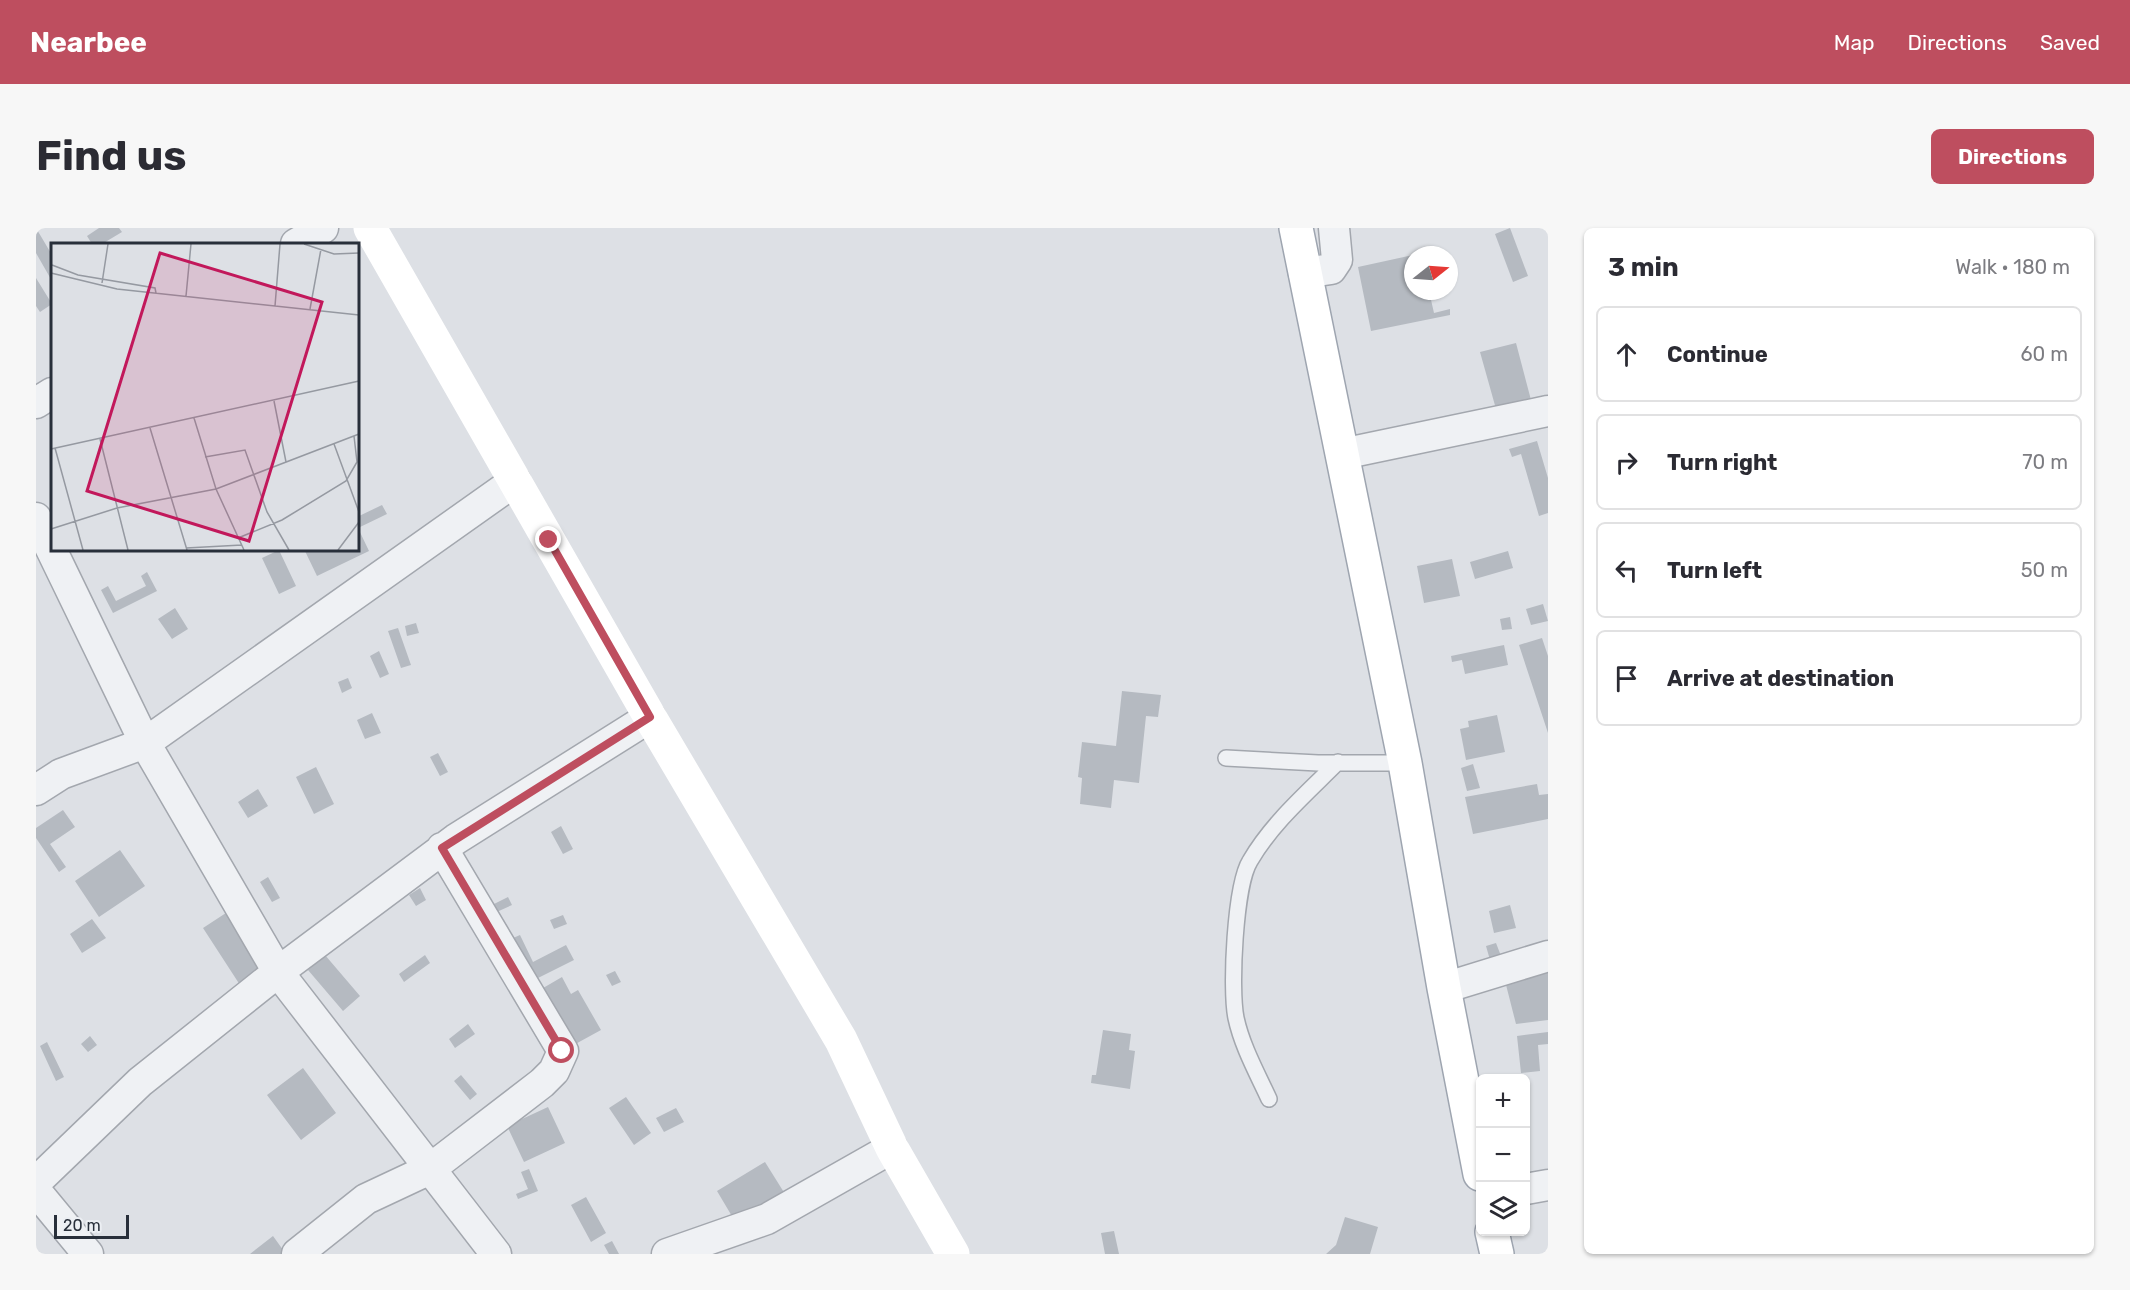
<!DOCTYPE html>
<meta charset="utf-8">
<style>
:root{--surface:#fff;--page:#f7f7f7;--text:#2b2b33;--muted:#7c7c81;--line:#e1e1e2;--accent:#be4e5f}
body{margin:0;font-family:Rubik,sans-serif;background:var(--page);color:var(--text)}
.controls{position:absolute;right:18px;bottom:18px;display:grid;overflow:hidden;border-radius:9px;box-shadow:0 2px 4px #0004}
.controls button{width:54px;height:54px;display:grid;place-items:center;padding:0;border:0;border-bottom:2px solid var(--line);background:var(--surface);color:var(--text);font:30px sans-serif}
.compass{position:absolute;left:1368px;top:18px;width:54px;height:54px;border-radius:50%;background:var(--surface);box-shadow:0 2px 4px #0004;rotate:73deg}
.scale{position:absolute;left:18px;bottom:15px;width:75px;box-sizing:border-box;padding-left:6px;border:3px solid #282f3a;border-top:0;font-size:16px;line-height:21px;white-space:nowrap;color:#282f3a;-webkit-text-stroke:4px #eceff3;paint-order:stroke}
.stop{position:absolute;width:18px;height:18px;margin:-14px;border:4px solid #be4e5f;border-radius:50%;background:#fff}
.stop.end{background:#be4e5f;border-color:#fff;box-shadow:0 2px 6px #0008}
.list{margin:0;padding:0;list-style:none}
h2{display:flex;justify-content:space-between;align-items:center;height:78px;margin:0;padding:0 24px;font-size:26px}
h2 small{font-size:20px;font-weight:400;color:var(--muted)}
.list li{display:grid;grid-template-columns:39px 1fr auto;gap:18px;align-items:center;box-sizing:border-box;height:96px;margin:0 12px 12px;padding:0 12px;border:2px solid var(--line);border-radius:9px}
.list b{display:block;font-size:22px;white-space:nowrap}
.list em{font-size:20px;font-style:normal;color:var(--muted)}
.icon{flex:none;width:33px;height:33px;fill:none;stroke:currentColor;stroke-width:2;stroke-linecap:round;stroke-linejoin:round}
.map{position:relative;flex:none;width:1512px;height:1026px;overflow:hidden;border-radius:9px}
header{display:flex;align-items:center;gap:36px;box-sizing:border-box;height:84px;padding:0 30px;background:var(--accent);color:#fff}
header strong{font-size:28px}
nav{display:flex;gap:33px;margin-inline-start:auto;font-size:21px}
.intro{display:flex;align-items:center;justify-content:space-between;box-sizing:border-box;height:144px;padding:0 36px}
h1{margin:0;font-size:42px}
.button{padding:15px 27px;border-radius:9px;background:var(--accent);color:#fff;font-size:21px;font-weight:700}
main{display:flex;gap:36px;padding:0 36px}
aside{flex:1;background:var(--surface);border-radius:9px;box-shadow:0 2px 4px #0004}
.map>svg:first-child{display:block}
.building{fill:#b5bac1}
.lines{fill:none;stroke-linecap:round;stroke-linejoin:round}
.lane-casing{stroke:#a3a7ae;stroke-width:18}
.street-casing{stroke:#a3a7ae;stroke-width:33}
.primary-casing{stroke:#9ea5b0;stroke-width:36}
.lane{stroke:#eff1f4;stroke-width:15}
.street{stroke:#eff1f4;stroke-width:30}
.secondary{stroke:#fff;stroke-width:33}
.primary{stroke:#fff;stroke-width:33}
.route{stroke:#be4e5f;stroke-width:8}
.inset-road{fill:none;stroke:#9599a1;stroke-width:1.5}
.view{fill:#c2185b;fill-opacity:0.15;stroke:#c2185b;stroke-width:3}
.inset-edge{fill:none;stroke:#282f3a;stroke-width:3}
</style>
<header>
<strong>Nearbee</strong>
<nav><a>Map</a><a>Directions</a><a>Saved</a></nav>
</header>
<div class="intro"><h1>Find us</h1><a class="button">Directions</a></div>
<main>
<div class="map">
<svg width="1512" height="1026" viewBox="0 0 1512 1026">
<rect width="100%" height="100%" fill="#dde0e5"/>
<path class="building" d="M0,0L16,27V53L0,25Z
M63,0H83L86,4L66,16H56L51,8Z
M1474,0L1492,48L1477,54L1459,6Z
M1377,27V63H1393L1398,85L1414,81V87L1335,103L1322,39Z
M0,50L16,76L4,84L0,78Z
M1480,115L1495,172L1460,181L1444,124Z
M1501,213L1512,250V285L1503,288L1485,226L1476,229L1473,221Z
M346,277L351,286L322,300L333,323L281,348L268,321H321V289Z
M243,322L260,358L243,366L226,330Z
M1472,323L1477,340L1439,351L1434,334Z
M1416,331L1424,368L1388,375L1381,338Z
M111,344L121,363L77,385L65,362L72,358L80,373L110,358L105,348Z
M1507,376L1512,393L1495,397L1490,381Z
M139,380L152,401L136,411L122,391Z
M1474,389L1476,401L1466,402L1464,391Z
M380,395L383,405L371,408L369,398Z
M362,400L375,437L365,440L352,403Z
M1506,410L1512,428V505L1483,417Z
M1468,417L1472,437L1429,446L1426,432L1416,434L1415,428Z
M343,423L353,446L344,450L334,428Z
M312,450L316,460L306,465L302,454Z
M1086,463L1125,467L1122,489L1110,488L1103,555L1078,552L1075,580L1044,576L1046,550L1042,549L1046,514L1080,518Z
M336,485L345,505L329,511L321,492Z
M1461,487L1469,524L1430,532L1424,501L1433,499L1432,493Z
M402,525L412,544L404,548L394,529Z
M1437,536L1444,560L1431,563L1425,540Z
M280,539L298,576L278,586L260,549Z
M1501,556L1503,567L1512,566V591L1437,606L1429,569Z
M222,561L232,578L212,590L202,574Z
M27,582L39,599L14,616L30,639L23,644L0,610V600Z
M525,598L537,621L527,626L515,604Z
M84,622L109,658L63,689L39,653Z
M232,649L244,670L236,674L224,654Z
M384,660L390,672L380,678L373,667Z
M472,669L476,677L454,687V678Z
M1474,677L1480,700L1458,705L1453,683Z
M193,683L230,740L204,757L167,700Z
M527,687L531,696L518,701L514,692Z
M56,691L70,710L46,725L34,706Z
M484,707L497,734L530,717L538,732L496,753L475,711Z
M1460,715L1465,728L1454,732L1450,718Z
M289,727L324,768L307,783L272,742Z
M389,727L394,735L368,754L363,746Z
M1512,735V792L1480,796L1468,749Z
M579,743L585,754L576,758L570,747Z
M526,749L535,766L542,762L565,802L534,819L502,763Z
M432,796L439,806L419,820L413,811Z
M1067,802L1095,806L1093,822L1099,823L1094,861L1055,855L1056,847H1060Z
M1512,804V816L1502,817L1504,843L1485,845L1481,808Z
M54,808L61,817L52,824L45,816Z
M11,814L28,849L20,853L4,818Z
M267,840L300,885L265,912L231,867Z
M425,847L441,866L434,872L418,853Z
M590,869L615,905L598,917L573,880Z
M512,879L529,915L488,934L471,898Z
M640,880L648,894L628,904L620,890Z
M729,934L749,966L700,995L681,963Z
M493,941L502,963L482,971L480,966L492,961L485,944Z
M550,969L570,1005L555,1014L535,977Z
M1309,989L1342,999L1334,1026H1290L1300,1017Z
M1078,1003L1083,1026H1069L1065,1005Z
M237,1008L250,1026H214Z
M576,1013L583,1026H573L568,1017Z"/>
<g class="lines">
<defs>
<path id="lane" d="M1190,530L1282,535H1369
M1233,871C1221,845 1206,818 1200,790C1194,761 1199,657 1214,633C1236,595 1271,565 1302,534"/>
<path id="street" d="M260,16L287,0
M1268,45L1295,41L1301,32L1298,0
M0,175L16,165
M1306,226L1512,183
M0,290L109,515L242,744L460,1026
M0,562L25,546L109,515L479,253
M1408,760L1512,728
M0,954L104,854L242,744L420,611L614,489
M1490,961L1512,957
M0,963L52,1026
M261,1026L330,971L394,941L506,855L518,843L527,823L406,620
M631,1026L731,991L856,920"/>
<path id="primary" d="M1260,0L1369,535L1408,760L1444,946
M1456,1004L1461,1026"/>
</defs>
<use href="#lane" class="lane-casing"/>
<use href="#street" class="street-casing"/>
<use href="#primary" class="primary-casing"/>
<use href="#lane" class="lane"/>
<use href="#street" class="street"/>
<path class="secondary" d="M334,0L614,489L805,812L856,920L917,1026"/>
<use href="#primary" class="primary"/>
</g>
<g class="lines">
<path class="route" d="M513,312L614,489L406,620L526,823"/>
</g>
<g transform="translate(15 15)">
<rect width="308" height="308" fill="#dde0e5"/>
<path class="inset-road" d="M253,1L283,11L308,10M1,22L27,32L104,45L105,50M0,30L66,46L308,72M51,40L57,1M135,53L140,1M224,63L229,1M259,66L270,6M223,158L235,219M143,175L165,246L193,307M99,185L136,307M49,196L77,307M283,201L308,269M4,205L32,307M0,206L308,138M154,214L194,207L216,269L238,307M0,286L66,265L165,246L308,191M187,295L231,277L295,238L306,219L303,193M135,305L191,302M287,307L308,279"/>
<path class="view" d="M109,10L271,59L198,298L36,248Z"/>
<rect width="308" height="308" class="inset-edge"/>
</g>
</svg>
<div class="controls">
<button>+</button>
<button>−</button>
<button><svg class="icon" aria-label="layers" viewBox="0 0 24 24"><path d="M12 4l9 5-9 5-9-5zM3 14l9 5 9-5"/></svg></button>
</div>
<svg class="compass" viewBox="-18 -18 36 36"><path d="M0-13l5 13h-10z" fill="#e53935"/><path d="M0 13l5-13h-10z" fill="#7c7c81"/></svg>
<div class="scale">20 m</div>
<div class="stop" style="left:526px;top:823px"></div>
<div class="stop end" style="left:513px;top:312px"></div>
</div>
<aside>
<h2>3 min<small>Walk · 180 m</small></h2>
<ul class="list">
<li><svg class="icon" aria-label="ahead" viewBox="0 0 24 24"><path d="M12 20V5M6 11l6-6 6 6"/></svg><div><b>Continue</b></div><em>60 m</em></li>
<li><svg class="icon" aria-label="right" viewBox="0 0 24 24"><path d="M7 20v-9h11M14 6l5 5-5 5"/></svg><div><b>Turn right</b></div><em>70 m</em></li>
<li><svg class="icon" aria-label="left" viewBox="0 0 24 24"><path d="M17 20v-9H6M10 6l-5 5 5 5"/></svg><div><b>Turn left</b></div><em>50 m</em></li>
<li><svg class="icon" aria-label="arrive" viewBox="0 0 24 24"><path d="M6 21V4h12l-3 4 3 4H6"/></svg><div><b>Arrive at destination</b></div></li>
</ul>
</aside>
</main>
